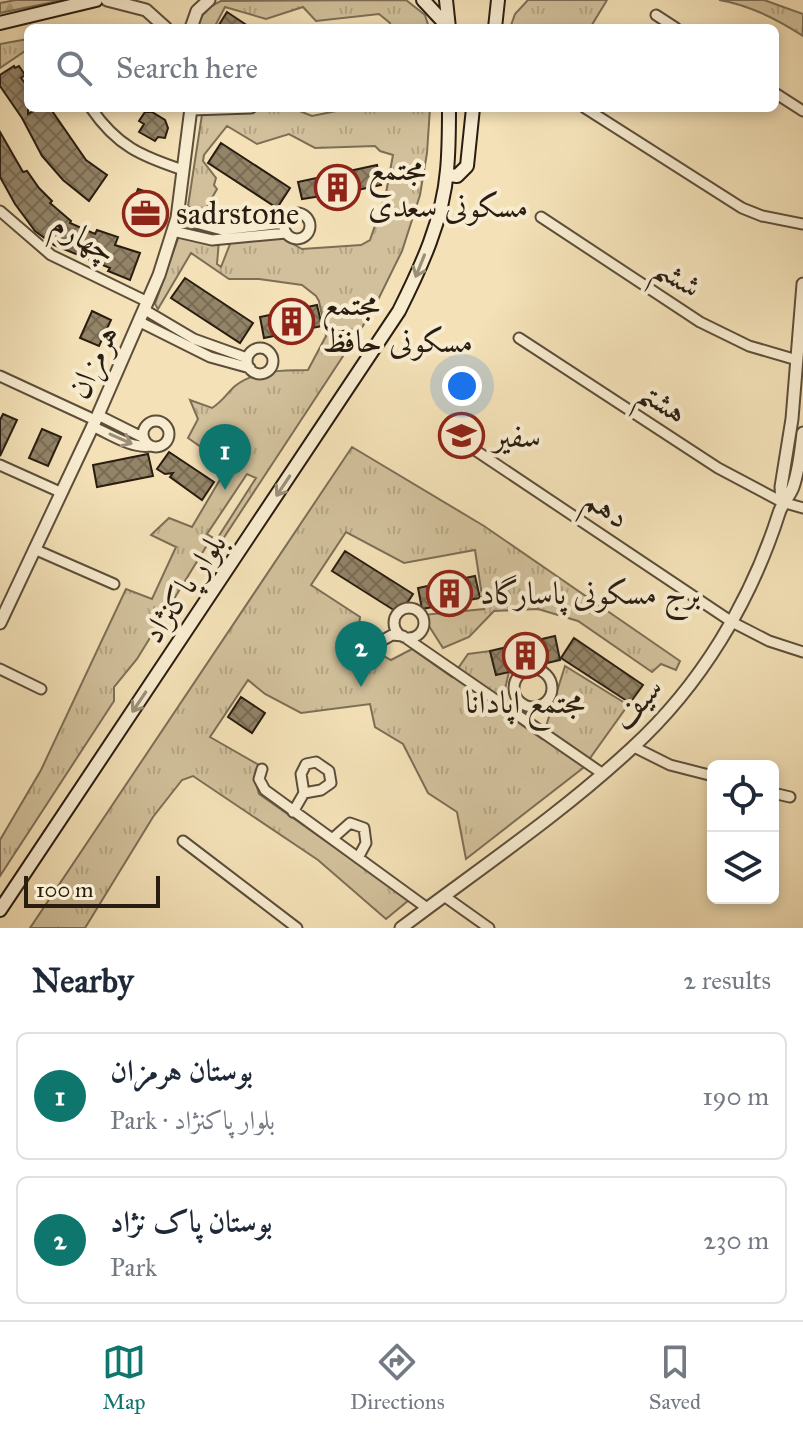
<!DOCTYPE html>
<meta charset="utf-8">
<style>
:root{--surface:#fff;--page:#f6f6f7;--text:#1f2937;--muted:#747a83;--line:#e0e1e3;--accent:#0f766e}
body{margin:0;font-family:"IM FELL Great Primer",Amiri,serif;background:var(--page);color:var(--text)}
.controls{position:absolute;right:24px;bottom:24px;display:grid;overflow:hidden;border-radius:12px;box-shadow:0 4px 12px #0003}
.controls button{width:72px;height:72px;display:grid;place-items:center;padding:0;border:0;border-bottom:2px solid var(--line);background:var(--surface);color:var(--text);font:40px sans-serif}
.scale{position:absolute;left:24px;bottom:20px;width:136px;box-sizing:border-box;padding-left:8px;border:4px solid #291d11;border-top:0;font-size:22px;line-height:28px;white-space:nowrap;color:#291d11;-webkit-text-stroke:6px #f8ecd0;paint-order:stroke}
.you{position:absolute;left:462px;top:386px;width:28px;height:28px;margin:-20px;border:6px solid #fff;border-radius:50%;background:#1a73e8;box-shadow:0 0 0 12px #1a73e833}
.badge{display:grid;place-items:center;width:52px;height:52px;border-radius:50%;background:var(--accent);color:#fff;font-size:26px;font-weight:700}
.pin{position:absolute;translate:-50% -66px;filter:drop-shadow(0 2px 4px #0008)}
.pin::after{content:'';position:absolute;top:42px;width:28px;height:24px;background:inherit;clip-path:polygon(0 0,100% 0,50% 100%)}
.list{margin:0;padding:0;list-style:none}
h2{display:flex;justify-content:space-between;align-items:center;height:104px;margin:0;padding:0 32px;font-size:34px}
h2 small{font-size:26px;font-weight:400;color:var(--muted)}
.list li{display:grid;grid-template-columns:52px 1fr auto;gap:24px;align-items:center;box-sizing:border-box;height:128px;margin:0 16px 16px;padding:0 16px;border:2px solid var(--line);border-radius:12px}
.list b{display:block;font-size:30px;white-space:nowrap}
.list p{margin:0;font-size:26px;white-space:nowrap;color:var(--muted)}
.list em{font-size:26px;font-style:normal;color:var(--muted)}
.icon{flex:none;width:44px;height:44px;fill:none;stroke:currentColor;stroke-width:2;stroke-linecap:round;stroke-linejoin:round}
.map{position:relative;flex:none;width:803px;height:928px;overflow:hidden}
.search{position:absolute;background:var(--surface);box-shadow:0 4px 12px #0003;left:24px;right:24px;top:24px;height:88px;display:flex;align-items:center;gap:20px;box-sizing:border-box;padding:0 28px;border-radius:12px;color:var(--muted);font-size:30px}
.sheet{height:392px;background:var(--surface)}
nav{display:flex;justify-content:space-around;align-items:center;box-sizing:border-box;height:112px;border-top:2px solid var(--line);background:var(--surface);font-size:22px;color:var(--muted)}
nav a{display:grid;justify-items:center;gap:4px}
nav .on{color:var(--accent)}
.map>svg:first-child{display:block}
.grass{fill:url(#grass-tufts);stroke:#7d6e56;stroke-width:2}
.forest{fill:url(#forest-firs);stroke:#7d6e56;stroke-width:2}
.building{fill:url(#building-cross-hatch);stroke:#291d11;stroke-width:2}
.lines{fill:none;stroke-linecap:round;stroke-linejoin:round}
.minor-casing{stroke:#5c4e3a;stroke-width:13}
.tertiary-casing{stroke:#5c4e3a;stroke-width:15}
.secondary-casing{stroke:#291d11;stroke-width:16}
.minor{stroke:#f8ecd0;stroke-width:9}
.tertiary{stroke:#f8ecd0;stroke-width:11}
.secondary{stroke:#f8ecd0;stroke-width:12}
.oneway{stroke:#9b8f7a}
.labels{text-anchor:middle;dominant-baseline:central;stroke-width:8;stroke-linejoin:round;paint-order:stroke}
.poi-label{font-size:32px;fill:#291d11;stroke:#f8ecd0;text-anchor:start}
.street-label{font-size:32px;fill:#291d11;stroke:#f8ecd0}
</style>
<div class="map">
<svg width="803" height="928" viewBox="0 0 803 928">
<defs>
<pattern id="grass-tufts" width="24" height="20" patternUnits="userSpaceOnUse" patternTransform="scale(2)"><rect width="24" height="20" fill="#d1c09b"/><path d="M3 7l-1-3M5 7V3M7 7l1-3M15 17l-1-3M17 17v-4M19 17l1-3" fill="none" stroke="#b3a584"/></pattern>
<pattern id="forest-firs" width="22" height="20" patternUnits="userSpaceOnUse" patternTransform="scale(2)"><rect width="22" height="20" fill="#d1c09b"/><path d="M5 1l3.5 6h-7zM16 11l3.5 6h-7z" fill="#b3a584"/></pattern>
<pattern id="building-cross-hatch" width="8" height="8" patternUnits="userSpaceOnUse" patternTransform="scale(2)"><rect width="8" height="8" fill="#938367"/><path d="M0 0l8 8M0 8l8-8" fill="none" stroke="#786b53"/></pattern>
</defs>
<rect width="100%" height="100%" fill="#f4e1b7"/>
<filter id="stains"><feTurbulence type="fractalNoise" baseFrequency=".0025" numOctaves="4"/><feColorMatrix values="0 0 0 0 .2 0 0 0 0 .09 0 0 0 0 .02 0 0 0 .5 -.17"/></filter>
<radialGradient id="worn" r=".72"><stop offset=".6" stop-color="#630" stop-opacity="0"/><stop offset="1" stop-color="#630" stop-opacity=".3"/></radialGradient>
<path class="grass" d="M406,0L425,15L429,28H391L390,23L379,14L316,21L303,7L266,19L225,7L214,28H198C199,15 210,6 221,1Z
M528,0H607L590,28H510L515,14Z
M719,0H764L803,14V36C777,19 750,5 719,0Z
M28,39V49L0,68V44Z
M203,108H292L312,116L351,108H430L427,153L420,195L402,251L372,312L219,545L215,542L256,478L247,474L207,534L212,537L137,659L114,687V701L0,876V840L41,770L126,589L152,599L176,547L151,535L169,518L192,527L228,466L188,438L198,419L190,400L212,408C223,401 227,393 235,386C255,370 284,370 308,370L326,336L319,301L316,296L302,285L259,279H229L191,253L158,309L155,304L181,230L219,240L217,264L221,267L232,239L277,235L302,249L361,245L370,240L386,193L393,155L380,151L375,146L315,148L289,134L257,144L227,126L204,155L203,161L216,178L214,185L217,189L203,214L188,206Z
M352,447L484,526L680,661L676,670L661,664L652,672L578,621L538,609L494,611L469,637L443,648L422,615L484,609L475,550L404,563L346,532L311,585L360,617L357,641L391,660L412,649L452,677L468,654L490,651L496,674L509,672L500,710L542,739L565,666L628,705L583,768L466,859L457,812L428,793L403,744L375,727L370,704L301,713L265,694L248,680L210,737L259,765L255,780L259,794L409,900L386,919L318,860L193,776L182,780L153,817L85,928H30Z"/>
<path class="forest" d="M16,0H63L0,13V3Z"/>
<path class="building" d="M227,12L251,28H217Z
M14,66L15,68L19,66L25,75L21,78L28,87V114L39,108H50L86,160L107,175L89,201L63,180L42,156L22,118L0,86V75Z
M145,112H152L165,120L168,128L165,138L158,137L155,141L139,132L144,124L139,121Z
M0,132L23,172L27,171L39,188L52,201L50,203L71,221L70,223L95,234L97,230L118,237L115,245L140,253L130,280L108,271L110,268L54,245L35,231L15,204L0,177Z
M221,143L290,188L277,208L208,163Z
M377,165L381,185L348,192L350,202L343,203L340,193L302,199L298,182Z
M138,189L156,195L146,226L127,219Z
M185,278L253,323L240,343L171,298Z
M317,305L322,326L264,338L260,317Z
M92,311L111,320L99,346L80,338Z
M3,414L17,420L0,456V420Z
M42,429L61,437L48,466L29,458Z
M169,452L214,482L202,500L170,477L173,473L165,474L157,469Z
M148,454L153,476L97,487L93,465Z
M345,551L413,594L400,614L332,571Z
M475,576L480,598L422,609L418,588Z
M555,636L560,660L496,675L490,651Z
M574,638L643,685L630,703L561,658Z
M241,697L265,713L252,733L228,717Z"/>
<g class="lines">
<defs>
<path id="minor" d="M656,15L676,28
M775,93L803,111
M91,108C117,146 141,156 183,170
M585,108L742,208L762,216L803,224
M191,110L251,108
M0,211L51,255L148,302
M284 226a13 13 0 1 1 26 0a13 13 0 1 1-26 0Z
M541,217L700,322L749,346L797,360
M177,218L222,230L284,223
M173,231L212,240L286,233
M145,310L194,339L247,358
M140,322L210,357L250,368
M519,338L718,468L782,502L803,508
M247 361a13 13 0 1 1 26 0a13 13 0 1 1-26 0Z
M0,376L95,420
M98,415L144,438
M143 434a13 13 0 1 1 26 0a13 13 0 1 1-26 0Z
M92,426C110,434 131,449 151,446
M454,436L732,622L769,641L803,652
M0,465L60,492
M34,549L114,584
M394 623a15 15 0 1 1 30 0a15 15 0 1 1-30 0Z
M357,632L376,644L392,635L403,636L603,774
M0,669L41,689
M514 688a19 19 0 1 1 38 0a19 19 0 1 1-38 0Z
M634,747L670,765L713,776
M262,769L259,779L265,790L427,908
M773,793L790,797
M293,812L304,793L321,790L331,783L329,771L316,762L306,764L301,774L304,793
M332,839L350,823L364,828L366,843L358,858
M183,841L297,928
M444,896L489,928"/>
<path id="tertiary" d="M107,0L146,10L166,28
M191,28L197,11L209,0
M782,502L781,487L792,419L803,284
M0,623L98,415L159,275L177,218L191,108
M401,928C479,869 561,814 632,748C701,685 751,601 779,513C782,503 790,496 793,487C799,470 801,450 803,433"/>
<path id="secondary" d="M423,0L449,28
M446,0L449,28
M0,23L96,0
M495,28L498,0
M447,171L449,175L457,176L467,166L473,108
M0,910L399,311C421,267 443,220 447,170C449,150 449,129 449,108"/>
</defs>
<use href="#minor" class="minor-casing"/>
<use href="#tertiary" class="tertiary-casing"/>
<use href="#secondary" class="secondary-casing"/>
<use href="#minor" class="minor"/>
<use href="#tertiary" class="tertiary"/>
<use href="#secondary" class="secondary"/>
</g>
<defs><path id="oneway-shaft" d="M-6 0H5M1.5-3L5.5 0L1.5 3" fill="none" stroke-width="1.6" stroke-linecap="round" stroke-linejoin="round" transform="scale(2)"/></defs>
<g class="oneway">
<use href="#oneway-shaft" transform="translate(420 266) rotate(112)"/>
<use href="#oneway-shaft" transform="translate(121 439) rotate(24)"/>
<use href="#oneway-shaft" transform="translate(283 486) rotate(124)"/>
<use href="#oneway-shaft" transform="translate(139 702) rotate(124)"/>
</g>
<defs>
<symbol id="building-ring" viewBox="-11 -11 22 22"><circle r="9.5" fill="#f8ecd0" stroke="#8f2418" stroke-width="1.5"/><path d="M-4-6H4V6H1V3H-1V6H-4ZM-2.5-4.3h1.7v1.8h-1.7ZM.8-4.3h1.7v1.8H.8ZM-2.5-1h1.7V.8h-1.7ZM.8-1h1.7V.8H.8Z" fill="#8f2418"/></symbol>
<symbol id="office-ring" viewBox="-11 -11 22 22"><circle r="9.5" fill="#f8ecd0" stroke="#8f2418" stroke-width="1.5"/><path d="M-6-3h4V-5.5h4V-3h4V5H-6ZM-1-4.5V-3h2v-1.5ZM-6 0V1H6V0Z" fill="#8f2418"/></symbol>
<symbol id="school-ring" viewBox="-11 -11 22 22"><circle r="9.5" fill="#f8ecd0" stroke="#8f2418" stroke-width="1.5"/><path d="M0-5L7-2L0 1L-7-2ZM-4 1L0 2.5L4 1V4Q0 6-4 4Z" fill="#8f2418"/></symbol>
</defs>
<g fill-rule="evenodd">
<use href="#building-ring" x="312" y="162" width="51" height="51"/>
<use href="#office-ring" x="120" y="188" width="51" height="51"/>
<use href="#building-ring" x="266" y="296" width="51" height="51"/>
<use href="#school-ring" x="436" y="410" width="51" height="51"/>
<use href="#building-ring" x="424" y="568" width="51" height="51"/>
<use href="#building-ring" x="500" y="630" width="51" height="51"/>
</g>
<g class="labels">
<g class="poi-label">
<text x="368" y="169">مجتمع<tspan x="368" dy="37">مسکونی سعدی</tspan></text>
<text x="176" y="213">sadrstone</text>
<text x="322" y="304">مجتمع<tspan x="322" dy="37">مسکونی حافظ</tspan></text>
<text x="493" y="436">سفیر</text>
<text x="480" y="593">برج مسکونی پاسارگاد</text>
<text x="525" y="702" text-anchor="middle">مجتمع اپادانا</text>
</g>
<g class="street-label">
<text transform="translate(84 238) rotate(30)">چهارم</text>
<text transform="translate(678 277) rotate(34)">ششم</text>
<text transform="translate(93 362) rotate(-65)">هرمزان</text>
<text transform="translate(663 402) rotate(33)">هشتم</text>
<text transform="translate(607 508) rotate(34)">دهم</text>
<text transform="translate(184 588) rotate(-56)">بلوار پاکنژاد</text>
<text transform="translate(637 703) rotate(-47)">سیف</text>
</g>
</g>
<rect width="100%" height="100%" filter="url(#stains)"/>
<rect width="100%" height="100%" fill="url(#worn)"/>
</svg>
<div class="controls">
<button><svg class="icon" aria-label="locate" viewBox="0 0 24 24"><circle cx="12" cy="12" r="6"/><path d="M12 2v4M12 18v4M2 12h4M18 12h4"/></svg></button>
<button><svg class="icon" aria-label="layers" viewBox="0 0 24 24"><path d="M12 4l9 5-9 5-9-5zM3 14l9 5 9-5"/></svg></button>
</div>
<div class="scale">100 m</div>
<div class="you"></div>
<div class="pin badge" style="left:225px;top:490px">1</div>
<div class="pin badge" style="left:361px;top:687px">2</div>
<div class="search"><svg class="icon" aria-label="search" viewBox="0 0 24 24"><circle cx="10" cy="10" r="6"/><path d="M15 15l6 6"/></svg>Search here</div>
</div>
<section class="sheet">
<h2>Nearby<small>2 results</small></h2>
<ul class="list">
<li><span class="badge">1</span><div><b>بوستان هرمزان</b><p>Park · بلوار پاکنژاد</p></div><em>190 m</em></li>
<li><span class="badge">2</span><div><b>بوستان پاک نژاد</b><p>Park</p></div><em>230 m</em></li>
</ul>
</section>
<nav>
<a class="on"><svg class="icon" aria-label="map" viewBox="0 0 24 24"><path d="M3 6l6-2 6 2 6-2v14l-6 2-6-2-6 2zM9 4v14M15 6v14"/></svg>Map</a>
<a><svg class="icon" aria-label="directions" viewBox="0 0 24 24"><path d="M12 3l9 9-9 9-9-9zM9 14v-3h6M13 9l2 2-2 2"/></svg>Directions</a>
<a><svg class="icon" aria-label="saved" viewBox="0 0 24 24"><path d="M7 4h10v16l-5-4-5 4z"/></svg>Saved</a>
</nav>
